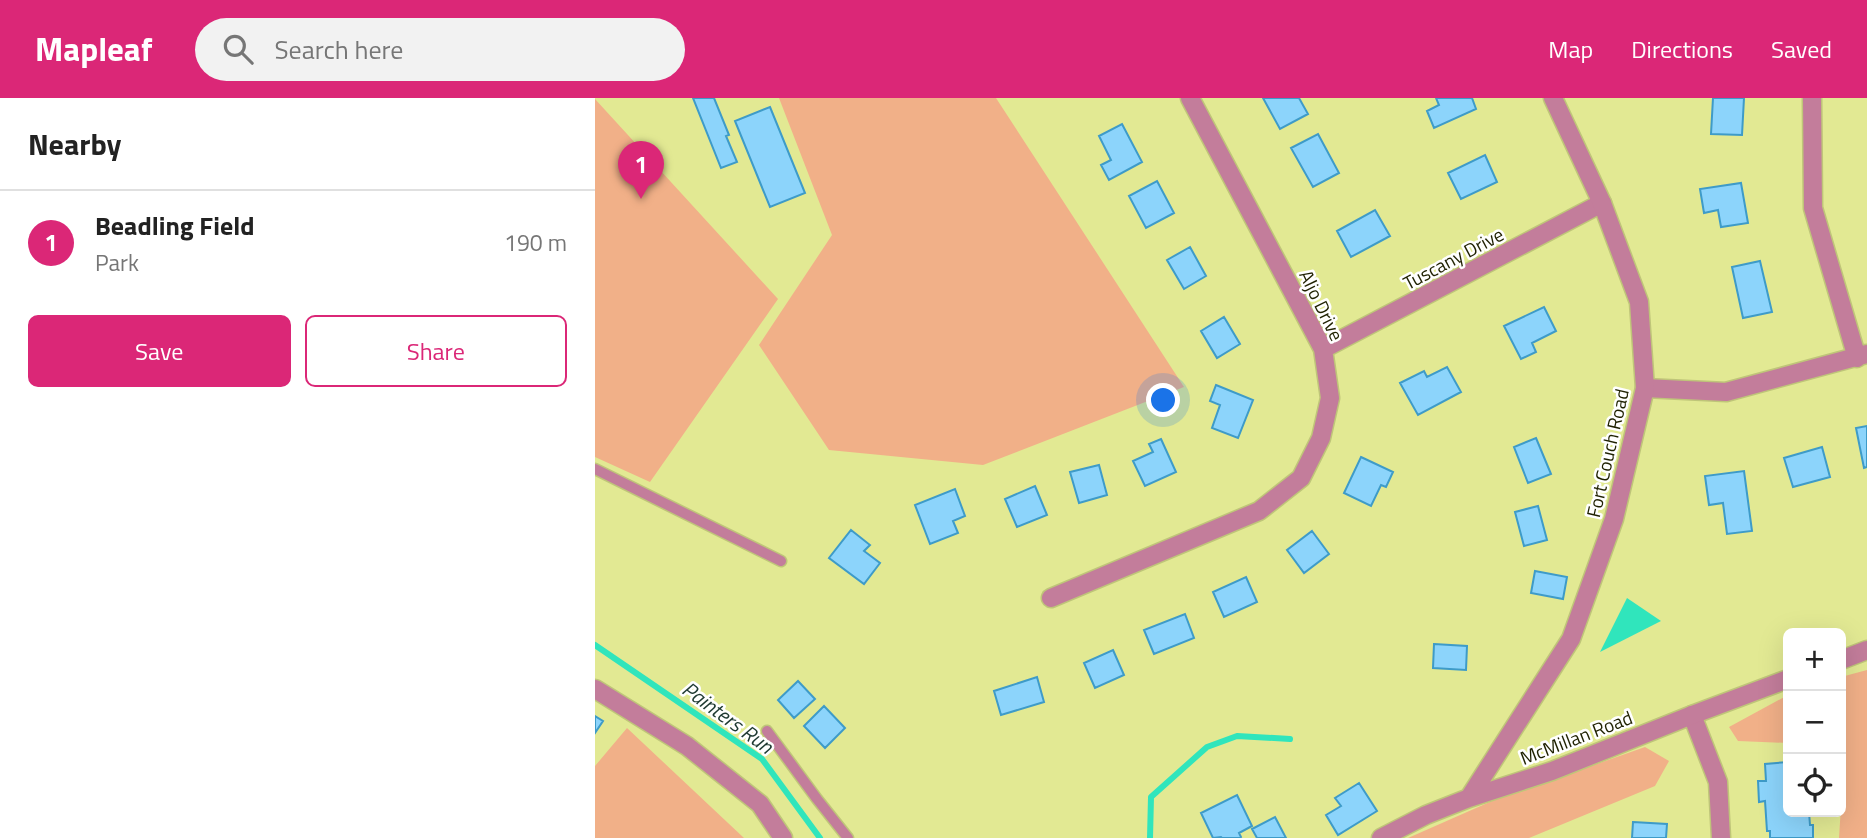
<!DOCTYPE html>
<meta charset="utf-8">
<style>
:root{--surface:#fff;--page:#f2f2f2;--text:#222;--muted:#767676;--line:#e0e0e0;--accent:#db2777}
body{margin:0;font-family:"Titillium Web",sans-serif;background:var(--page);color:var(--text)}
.controls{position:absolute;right:21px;bottom:21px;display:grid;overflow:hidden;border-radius:10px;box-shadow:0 7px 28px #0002}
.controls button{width:63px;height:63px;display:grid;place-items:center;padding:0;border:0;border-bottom:2px solid var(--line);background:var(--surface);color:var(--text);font:35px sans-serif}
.you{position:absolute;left:569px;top:303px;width:24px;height:24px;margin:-18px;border:5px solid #fff;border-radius:50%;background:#1a73e8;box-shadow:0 0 0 10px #1a73e833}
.badge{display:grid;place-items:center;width:46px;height:46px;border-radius:50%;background:var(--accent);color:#fff;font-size:23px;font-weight:700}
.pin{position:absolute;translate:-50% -58px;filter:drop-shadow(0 2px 4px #0008)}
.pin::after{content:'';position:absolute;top:37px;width:24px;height:21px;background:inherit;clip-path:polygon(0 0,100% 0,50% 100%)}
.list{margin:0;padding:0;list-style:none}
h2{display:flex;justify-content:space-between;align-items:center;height:91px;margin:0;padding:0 28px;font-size:30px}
h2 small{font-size:23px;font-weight:400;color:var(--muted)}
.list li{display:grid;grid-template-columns:46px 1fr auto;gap:21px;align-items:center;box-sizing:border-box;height:105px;padding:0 28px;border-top:2px solid var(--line)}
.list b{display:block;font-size:26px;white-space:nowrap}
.list p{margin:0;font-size:23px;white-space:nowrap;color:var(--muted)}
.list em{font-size:23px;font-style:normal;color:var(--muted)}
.actions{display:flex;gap:14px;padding:21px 28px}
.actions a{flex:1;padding:16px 0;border:2px solid var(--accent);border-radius:10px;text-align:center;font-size:24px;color:var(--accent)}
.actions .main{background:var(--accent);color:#fff}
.icon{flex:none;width:38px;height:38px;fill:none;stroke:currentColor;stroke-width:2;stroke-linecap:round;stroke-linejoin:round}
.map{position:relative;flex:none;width:1272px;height:740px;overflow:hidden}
header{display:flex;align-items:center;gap:42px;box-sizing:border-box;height:98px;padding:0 35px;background:var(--accent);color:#fff}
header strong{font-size:33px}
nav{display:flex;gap:38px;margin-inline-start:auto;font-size:24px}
.search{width:490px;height:63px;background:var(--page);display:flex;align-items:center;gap:18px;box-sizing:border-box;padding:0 24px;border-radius:38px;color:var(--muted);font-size:26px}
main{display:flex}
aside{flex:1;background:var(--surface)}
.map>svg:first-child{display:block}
.green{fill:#f1b088}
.water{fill:#30e5bc}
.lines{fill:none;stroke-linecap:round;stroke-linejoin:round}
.stream{stroke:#30e5bc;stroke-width:6}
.building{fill:#8cd4fb;stroke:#3e9bc8;stroke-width:2}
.service-casing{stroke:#bfc579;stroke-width:13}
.minor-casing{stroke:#bfc579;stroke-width:21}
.tertiary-casing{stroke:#bfc579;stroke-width:21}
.service{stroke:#c37d9b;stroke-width:10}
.minor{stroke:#c37d9b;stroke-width:18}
.tertiary{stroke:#c37d9b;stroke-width:18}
.labels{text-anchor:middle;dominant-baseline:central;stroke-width:5;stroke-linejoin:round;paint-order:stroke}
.street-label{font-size:19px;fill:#1f2100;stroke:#fff}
.water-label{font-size:21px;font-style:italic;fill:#1e3931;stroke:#fff}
</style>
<header>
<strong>Mapleaf</strong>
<div class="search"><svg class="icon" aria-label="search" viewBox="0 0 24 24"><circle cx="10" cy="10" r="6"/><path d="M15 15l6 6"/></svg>Search here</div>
<nav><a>Map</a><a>Directions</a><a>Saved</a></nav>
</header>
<main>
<aside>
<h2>Nearby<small></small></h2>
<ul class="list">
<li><span class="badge">1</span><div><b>Beadling Field</b><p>Park</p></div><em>190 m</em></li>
</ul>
<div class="actions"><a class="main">Save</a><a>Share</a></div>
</aside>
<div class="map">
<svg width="1272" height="740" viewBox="0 0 1272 740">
<rect width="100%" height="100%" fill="#e2e993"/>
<path class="green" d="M184,0H401L589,289L388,367L234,352L164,247L237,137Z
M0,1L183,201L55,384L0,359Z
M1272,572V740H1244L1250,646H1246V579Z
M1193,597V645L1143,643L1134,629Z
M32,630L149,740H0V668Z
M1050,649L1074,663L1060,688L934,740H813L897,703Z"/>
<path class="water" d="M1032,500L1066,523L1005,554Z"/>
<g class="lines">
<path class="stream" d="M0,547L167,661L225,740
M555,740L556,699L612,649L642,638L695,641"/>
</g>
<path class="building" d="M98,0H119L134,37L131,38L142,64L126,70Z
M668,0H704L713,16L685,31Z
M841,0H877L881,11L839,30L832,13L844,7Z
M1118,0H1149L1147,37L1116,36Z
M175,9L210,95L175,109L140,23Z
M527,26L547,64L514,82L506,67L516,62L504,38Z
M723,36L744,75L718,89L696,50Z
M890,57L902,84L866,101L853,75Z
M562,83L579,115L551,130L534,98Z
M1146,85L1153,125L1126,129L1123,112L1109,115L1105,91Z
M780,112L795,138L756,159L742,133Z
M595,149L611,178L589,191L572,162Z
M1165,163L1177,214L1148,220L1137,169Z
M949,209L961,233L937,245L941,254L926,261L909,228Z
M629,219L645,246L622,260L606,233Z
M852,269L866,294L823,317L805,285L829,273L832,279Z
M621,287L658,302L643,340L617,330L625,307L615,303Z
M1272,328V369L1269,370L1261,330Z
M941,340L956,376L933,385L919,349Z
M566,341L581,374L550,388L538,363L558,354L554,346Z
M1227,349L1235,379L1198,389L1189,360Z
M766,359L798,374L791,389L786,387L776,408L749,395Z
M504,367L512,397L484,405L475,374Z
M1149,373L1157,433L1132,436L1128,405L1114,407L1110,378Z
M440,388L452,417L422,429L410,401Z
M360,391L370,418L358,423L363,435L335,446L320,407Z
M943,408L952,442L929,448L920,414Z
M256,432L275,447L269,453L285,465L269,486L234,460Z
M717,433L734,456L709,475L692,452Z
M940,473L972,479L968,501L936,495Z
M651,479L662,504L629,519L618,494Z
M590,516L599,540L559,556L549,532Z
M839,546L872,548L871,572L838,570Z
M518,552L529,577L500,590L489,565Z
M442,579L449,604L406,617L399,593Z
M203,583L220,601L199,620L183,602Z
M229,608L250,630L230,650L209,628Z
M0,618L8,623L0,635Z
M1193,664V714H1214L1215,727H1218V740H1175V733H1172L1170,703L1164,704L1163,683H1171L1170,666Z
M764,685L782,713L743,737L731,717L746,708L740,700Z
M642,697L657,728L644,735L646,739L645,740H627L626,739L618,740L606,715Z
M680,719L691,740H662L657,731Z
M1038,724L1072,726L1071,740H1037Z"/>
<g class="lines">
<defs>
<path id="service" d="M0,371L186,463
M172,633L222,701L253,740"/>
<path id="minor" d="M1217,0L1218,110L1262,260
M728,251L1007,105
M1050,290L1131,294L1272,256
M456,500L664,413L706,380L726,340L735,300L728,251L595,0
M1097,617L1123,684L1126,740"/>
<path id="tertiary" d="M1246,562L1272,552
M0,591L92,648L165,706L188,740
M874,700L976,541L1019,421L1050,290L1044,204L1007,105L958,0
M786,740L831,717L874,700L957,673L1097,617L1193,581"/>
</defs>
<use href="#service" class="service-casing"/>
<use href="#minor" class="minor-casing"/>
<use href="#tertiary" class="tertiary-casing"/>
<use href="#service" class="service"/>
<use href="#minor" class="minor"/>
<use href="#tertiary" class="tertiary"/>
</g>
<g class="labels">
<g class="street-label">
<text transform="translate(858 160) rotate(-28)">Tuscany Drive</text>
<text transform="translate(727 207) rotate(64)">Aljo Drive</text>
<text transform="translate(1012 355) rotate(-77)">Fort Couch Road</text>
<text transform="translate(981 639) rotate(-21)">McMillan Road</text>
</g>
<g class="water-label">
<text transform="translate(133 619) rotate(36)">Painters Run</text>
</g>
</g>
</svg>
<div class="controls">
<button>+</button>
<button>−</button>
<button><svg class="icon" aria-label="locate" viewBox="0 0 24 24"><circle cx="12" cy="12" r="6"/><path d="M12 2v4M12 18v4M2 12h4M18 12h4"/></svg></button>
</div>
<div class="you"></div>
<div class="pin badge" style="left:46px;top:101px">1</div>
</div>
</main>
